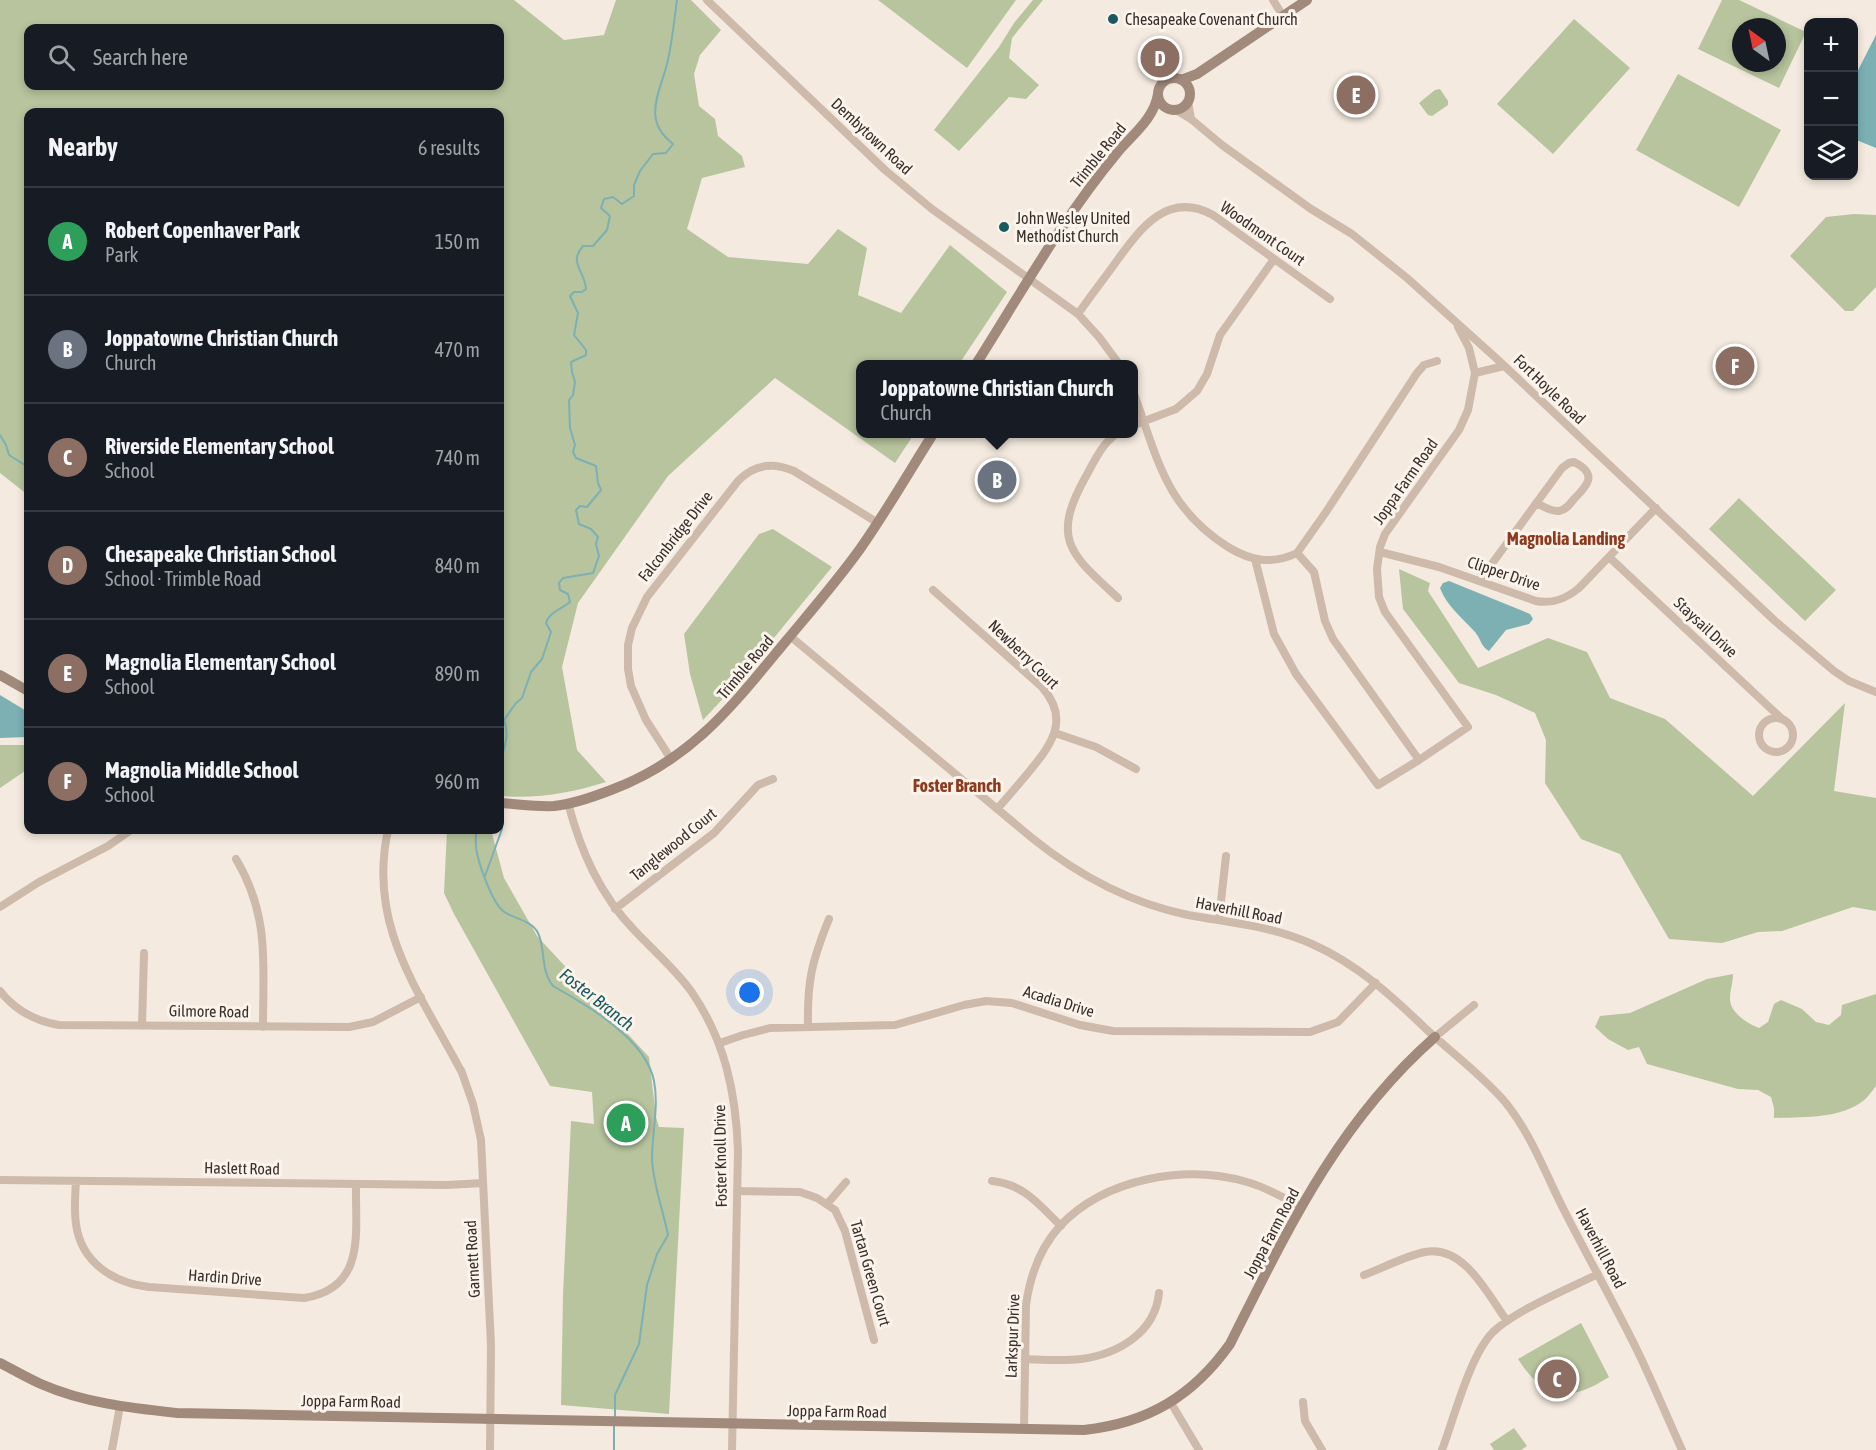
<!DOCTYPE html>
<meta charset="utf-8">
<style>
:root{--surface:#171b24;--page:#242831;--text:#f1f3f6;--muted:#9ea1a6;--line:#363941;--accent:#b45309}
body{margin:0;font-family:"Asap Condensed",sans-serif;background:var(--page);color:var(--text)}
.controls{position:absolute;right:18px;top:18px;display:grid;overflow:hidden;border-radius:12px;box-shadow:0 3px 9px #0003}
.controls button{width:54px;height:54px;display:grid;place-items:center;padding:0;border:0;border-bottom:2px solid var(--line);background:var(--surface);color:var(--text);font:30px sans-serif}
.compass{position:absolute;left:1732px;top:18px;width:54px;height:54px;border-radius:50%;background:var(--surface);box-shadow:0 3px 9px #0003;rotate:327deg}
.you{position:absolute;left:750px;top:993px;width:21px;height:21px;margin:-15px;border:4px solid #fff;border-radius:50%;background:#1a73e8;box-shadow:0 0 0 9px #1a73e833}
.badge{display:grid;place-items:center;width:39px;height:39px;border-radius:50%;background:var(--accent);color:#fff;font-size:20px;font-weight:700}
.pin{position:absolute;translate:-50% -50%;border:3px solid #fff;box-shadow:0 2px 6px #0006}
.popup{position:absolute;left:856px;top:360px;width:282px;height:78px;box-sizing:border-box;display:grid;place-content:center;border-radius:12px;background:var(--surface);filter:drop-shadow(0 2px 4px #0005);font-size:20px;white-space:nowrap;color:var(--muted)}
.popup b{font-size:22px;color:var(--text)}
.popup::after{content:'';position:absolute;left:50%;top:100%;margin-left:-12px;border:12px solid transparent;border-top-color:var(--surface)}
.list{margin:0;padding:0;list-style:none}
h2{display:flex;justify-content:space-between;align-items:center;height:78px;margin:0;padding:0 24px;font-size:26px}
h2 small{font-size:20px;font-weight:400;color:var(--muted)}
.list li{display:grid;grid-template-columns:39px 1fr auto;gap:18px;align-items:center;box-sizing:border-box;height:108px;padding:0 24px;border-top:2px solid var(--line)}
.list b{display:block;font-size:22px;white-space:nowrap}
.list p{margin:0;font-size:20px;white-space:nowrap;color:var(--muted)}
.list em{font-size:20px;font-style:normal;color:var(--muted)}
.icon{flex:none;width:33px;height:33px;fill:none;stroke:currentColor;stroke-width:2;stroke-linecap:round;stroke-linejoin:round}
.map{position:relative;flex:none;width:1876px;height:1450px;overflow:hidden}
.search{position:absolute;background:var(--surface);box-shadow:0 3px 9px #0003;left:24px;top:24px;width:480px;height:66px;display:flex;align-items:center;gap:15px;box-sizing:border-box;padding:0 21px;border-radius:12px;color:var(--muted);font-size:22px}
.panel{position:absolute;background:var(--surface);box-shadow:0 3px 9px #0003;left:24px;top:108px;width:480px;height:726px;border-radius:12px}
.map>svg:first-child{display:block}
.green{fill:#b7c49e;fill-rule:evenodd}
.water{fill:#7cb0b3}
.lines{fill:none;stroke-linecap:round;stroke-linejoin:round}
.stream{stroke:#7cb0b3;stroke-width:2}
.street{stroke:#cdbaaa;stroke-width:8}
.secondary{stroke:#a1897b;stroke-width:10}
.poi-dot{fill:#1c5a5f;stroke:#fbf4ec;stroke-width:2}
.labels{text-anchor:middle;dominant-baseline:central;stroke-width:6;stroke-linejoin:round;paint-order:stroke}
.poi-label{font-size:16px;fill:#3a2f2a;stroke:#fbf4ec;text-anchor:start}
.street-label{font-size:16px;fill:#3a2f2a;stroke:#fbf4ec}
.neighbourhood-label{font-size:18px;font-weight:bold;fill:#8e3a1e;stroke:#fbf4ec}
.water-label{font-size:18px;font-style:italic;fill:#1c5a5f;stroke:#fbf4ec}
</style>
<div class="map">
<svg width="1876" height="1450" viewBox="0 0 1876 1450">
<rect width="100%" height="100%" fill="#f4eadf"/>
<path class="green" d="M0,0H514L564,40L604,35L616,0H691L721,30L700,55L694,74L699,106L715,119L718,136L742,156L745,167L702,178L687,229L728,257L808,264L838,229L867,248L858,295L901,313L950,245L1007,292L959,364H860V434H914L895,463L775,378L668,476L578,603L562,667L577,750L606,782C570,793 538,799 500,796V112H28V495L0,473ZM28,28H500V86H28Z
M878,0H1016L967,68Z
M1033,0H1043L1012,38L1009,58L1039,85L1026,99L1009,97L959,151L934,130L999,47L1014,23Z
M1722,0H1739L1806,32L1779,88L1698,49ZM1741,27H1777V63H1741Z
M1574,19L1630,68L1553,154L1497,104Z
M1678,74L1781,130L1739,207L1636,150Z
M1440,89L1448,101V105L1432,116L1428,115L1419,103L1435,90Z
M1854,214L1876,215V287L1853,311H1845L1790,256L1826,217Z
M1739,498L1836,590L1805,621L1709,529Z
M773,529L832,567L732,689L703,720L690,674L684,634L759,534Z
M1399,569L1430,583L1428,591L1478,668L1548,638L1587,652L1610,698L1665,719L1753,796L1845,703L1834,791L1876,798V911L1853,907L1782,931L1758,932L1722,943L1669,939L1620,854L1581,839L1545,783L1546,740L1535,713L1496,695L1459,683L1403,609Z
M0,745H28V769L0,788Z
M447,830H491L504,878L537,936L649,1057L656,1117L659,1127L684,1128L669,1414L561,1405L563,1295L571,1121L594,1124L592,1092L550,1086L454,914L444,893Z
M1733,974C1733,982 1730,991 1730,998C1729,1012 1748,1024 1759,1028L1768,1022L1774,1004L1781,1000L1802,1009L1816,1022L1829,1025L1841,1015L1842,1005L1876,994V1086C1872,1091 1868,1097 1863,1101C1840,1119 1802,1117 1774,1118V1108L1771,1097L1758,1090L1738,1089L1647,1064L1639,1047L1628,1050L1608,1039L1595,1027L1600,1016L1630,1013L1707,979Z
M1581,1323L1609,1377C1569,1403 1544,1400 1518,1359Z
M1514,1428L1527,1446L1521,1450H1494L1490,1444Z"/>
<path class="water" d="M1876,35V148L1854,139V78Z
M1449,581L1530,614L1533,619L1529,624L1506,630L1489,651C1481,647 1481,639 1475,632C1463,619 1446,605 1440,588L1443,583Z
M0,695L28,712V737L0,738Z"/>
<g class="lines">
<path class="stream" d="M0,435L6,445L9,455L28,467
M500,766C502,750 511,737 504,720L516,703L522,698L531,672L542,659L551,632L546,623C549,612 562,609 570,602L568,594L560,590L559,583L563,578L593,573L599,556L596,544L598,537L591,529L579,524L576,510L580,506L587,507L601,490L598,483L596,466L576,458L573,452L575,445L570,428L569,400L573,395L575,382L572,372L571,362L586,355V350L574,335L578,313L570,296L574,292H582L586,289C585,271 568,263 583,246H593L607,230L610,216L601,208L604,199L613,197L622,204L634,196V185L640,171L653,154L666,153L673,144C642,120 659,95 667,64C672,44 674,21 677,0
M500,786L501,801
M476,830C476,837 475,845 477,853C480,867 492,902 503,911C513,919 532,920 538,933C546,950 540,970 553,986C587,1005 646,1039 654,1081C659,1106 652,1133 652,1159C653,1184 663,1210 668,1235L657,1254L647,1285L639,1344L615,1395V1418
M485,876L502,829V807
M614,1450V1424"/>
<path class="street" d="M707,0L885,170L932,209L1078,314L1099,337L1119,364
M1273,0L1283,16
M1188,102L1191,119
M1176,110L1191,119L1222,145L1311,209L1352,234L1407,278L1497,359L1775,621L1834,671L1849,681L1876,692
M1078,314C1090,297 1103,280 1116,262C1140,229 1167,190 1213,215L1330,299
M1475,373L1504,366
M1134,394C1158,459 1165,507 1228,547C1251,561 1272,565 1297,553
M1134,425L1176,409L1197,391L1207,374L1220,335L1274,259
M1116,434C1101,445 1094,462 1085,478C1050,541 1072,555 1118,598
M1380,552L1439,567L1536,601C1553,604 1566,599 1579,588L1656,508
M1609,557L1782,719
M1255,559L1274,634L1296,674L1378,785L1419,760L1468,727L1385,612L1379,597L1377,569L1380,547L1385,534L1459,430L1468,410L1475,373L1469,348L1458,327
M1480,580L1562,468L1569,463L1574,462C1598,474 1588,485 1574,499C1570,504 1566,510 1559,511C1551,512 1543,506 1536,503
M933,590L1042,687C1071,720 1051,745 1028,773C1018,785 1008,797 997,809
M790,636L1032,838C1078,875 1130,903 1188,915C1232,923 1271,926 1312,944C1357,964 1392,996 1426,1029C1453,1054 1482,1075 1506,1103C1533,1137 1547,1178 1567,1216C1590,1261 1615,1305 1637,1350C1653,1383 1667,1417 1682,1450
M1759 735a17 17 0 1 1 34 0a17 17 0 1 1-34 0Z
M1055,733L1096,747L1136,769
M671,759L646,720L631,686L628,669V645L632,628L647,597L738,481C754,464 773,462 794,471L878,523
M1419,760L1333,639L1325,621L1314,572L1297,553L1326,512L1417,373L1424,365L1437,361
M568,803C581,852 600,895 635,931C654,951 675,969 691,991C725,1040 736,1093 738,1151L732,1450
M388,830C367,926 419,991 461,1071
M236,859C270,916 263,964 263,1027
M0,907L39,882L108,846L131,830
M615,909L714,833L758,785L773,779
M1219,919L1226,856
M0,991C15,1010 35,1021 59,1025L349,1027L373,1022L421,997
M142,1026L144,953
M808,1026C807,981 812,961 829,919
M1435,1037L1474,1005
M720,1043L743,1035L770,1028L895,1025L964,1005L986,1001L1012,1003L1080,1025L1113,1031L1310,1032L1338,1022L1376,983
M461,1070L473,1104L481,1140L491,1345L490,1450
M0,1180L447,1185L483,1183
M76,1181C75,1195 74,1210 76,1224C81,1262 113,1283 149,1287L304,1298C367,1288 355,1232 356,1184
M992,1181C1024,1184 1039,1205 1061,1226
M737,1191L800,1192L817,1198L835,1210L845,1231L874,1340
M827,1204L846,1182
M1364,1275C1383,1268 1405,1256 1425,1252C1464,1244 1488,1295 1507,1321
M1025,1359C1043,1360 1062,1361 1081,1359C1118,1354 1155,1333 1159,1293
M1303,1402L1305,1421L1322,1450
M1171,1403L1199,1450
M1024,1429L1026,1305C1030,1276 1040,1248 1060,1226C1105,1178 1186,1164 1247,1182C1266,1187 1284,1198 1301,1207
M112,1450L120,1406
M1442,1450C1454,1418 1470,1355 1493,1332C1516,1310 1568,1289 1598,1274"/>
<path class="secondary" d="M1158 94a16 16 0 1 1 32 0a16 16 0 1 1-32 0Z
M1181,80L1197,74L1307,0
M976,364C1021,293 1063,218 1117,153C1132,135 1154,119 1158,94
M0,675L28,691
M500,803C518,804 536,807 554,806C574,804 593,797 611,790C692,760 733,705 786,641C811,611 837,581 860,549C886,512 909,472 933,434
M0,1363C14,1370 27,1378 41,1384C84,1403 131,1408 177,1413L1084,1430C1148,1423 1193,1396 1230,1344C1287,1231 1337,1123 1435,1037"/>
</g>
<g class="poi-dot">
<circle cx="1113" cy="19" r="6"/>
<circle cx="1004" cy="227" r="6"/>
</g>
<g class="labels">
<g class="poi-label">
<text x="1125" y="19">Chesapeake Covenant Church</text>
<text x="1016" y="218">John Wesley United<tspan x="1016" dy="18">Methodist Church</tspan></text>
</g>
<g class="street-label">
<text transform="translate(872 136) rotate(43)">Dembytown Road</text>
<text transform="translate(1098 155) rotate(-51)">Trimble Road</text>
<text transform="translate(1263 233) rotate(35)">Woodmont Court</text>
<text transform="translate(1550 389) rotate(44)">Fort Hoyle Road</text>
<text transform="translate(1405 481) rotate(-55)">Joppa Farm Road</text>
<text transform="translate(675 536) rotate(-52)">Falconbridge Drive</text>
<text transform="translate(1504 573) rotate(19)">Clipper Drive</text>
<text transform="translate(1706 627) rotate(43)">Staysail Drive</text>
<text transform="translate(1024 654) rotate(44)">Newberry Court</text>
<text transform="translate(745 667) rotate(-50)">Trimble Road</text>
<text transform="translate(673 844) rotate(-39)">Tanglewood Court</text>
<text transform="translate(1239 910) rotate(11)">Haverhill Road</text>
<text transform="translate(1059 1001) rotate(17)">Acadia Drive</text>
<text transform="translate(209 1011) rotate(1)">Gilmore Road</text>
<text transform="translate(720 1156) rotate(-91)">Foster Knoll Drive</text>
<text transform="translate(242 1168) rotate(1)">Haslett Road</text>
<text transform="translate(1271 1233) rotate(-62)">Joppa Farm Road</text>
<text transform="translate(1601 1248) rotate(62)">Haverhill Road</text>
<text transform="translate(472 1259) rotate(-93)">Garnett Road</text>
<text transform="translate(871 1273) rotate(74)">Tartan Green Court</text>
<text transform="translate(225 1277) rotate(4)">Hardin Drive</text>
<text transform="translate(1012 1336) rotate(-88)">Larkspur Drive</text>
<text transform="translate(351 1401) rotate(1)">Joppa Farm Road</text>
<text transform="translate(837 1411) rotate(1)">Joppa Farm Road</text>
</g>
<g class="neighbourhood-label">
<text x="1566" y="538">Magnolia Landing</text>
<text x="957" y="785">Foster Branch</text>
</g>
<g class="water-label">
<text transform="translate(597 999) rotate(38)">Foster Branch</text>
</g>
</g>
</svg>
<div class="controls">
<button>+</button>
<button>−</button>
<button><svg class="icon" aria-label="layers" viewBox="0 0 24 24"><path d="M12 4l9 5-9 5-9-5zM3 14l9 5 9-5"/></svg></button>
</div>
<svg class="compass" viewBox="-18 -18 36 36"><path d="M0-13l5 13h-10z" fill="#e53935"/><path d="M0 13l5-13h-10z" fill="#9ea1a6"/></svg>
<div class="you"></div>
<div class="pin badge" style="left:626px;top:1123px;background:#2e9e5b">A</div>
<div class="pin badge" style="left:997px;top:480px;background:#6b7280">B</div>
<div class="popup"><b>Joppatowne Christian Church</b>Church</div>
<div class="pin badge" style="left:1557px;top:1379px;background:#8d6e63">C</div>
<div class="pin badge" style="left:1160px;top:58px;background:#8d6e63">D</div>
<div class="pin badge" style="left:1356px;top:95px;background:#8d6e63">E</div>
<div class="pin badge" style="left:1735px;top:366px;background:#8d6e63">F</div>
<div class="search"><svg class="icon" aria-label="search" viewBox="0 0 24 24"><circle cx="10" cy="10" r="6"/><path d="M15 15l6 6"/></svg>Search here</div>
<section class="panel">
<h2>Nearby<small>6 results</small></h2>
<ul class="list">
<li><span class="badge" style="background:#2e9e5b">A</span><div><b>Robert Copenhaver Park</b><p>Park</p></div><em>150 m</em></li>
<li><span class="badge" style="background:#6b7280">B</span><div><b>Joppatowne Christian Church</b><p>Church</p></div><em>470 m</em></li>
<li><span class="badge" style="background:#8d6e63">C</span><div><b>Riverside Elementary School</b><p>School</p></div><em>740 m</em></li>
<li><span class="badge" style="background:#8d6e63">D</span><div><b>Chesapeake Christian School</b><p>School · Trimble Road</p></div><em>840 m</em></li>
<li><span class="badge" style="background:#8d6e63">E</span><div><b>Magnolia Elementary School</b><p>School</p></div><em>890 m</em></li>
<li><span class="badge" style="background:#8d6e63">F</span><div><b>Magnolia Middle School</b><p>School</p></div><em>960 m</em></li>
</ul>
</section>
</div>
